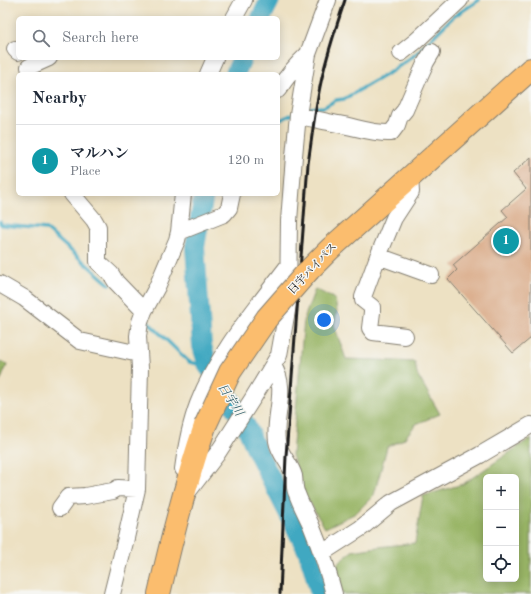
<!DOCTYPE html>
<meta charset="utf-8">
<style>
:root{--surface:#fff;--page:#f6f6f7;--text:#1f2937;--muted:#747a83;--line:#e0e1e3;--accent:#ea580c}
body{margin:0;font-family:"Old Standard TT","Noto Serif JP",serif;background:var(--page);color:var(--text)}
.controls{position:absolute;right:12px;bottom:12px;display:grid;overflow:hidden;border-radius:6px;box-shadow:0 2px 10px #0003}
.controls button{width:36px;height:36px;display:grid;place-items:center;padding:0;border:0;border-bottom:1px solid var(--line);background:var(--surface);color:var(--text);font:20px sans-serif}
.you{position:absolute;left:324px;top:320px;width:14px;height:14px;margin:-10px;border:3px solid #fff;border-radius:50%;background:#1a73e8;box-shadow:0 0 0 6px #1a73e833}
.badge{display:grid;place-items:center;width:26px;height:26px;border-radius:50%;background:var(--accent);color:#fff;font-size:13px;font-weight:700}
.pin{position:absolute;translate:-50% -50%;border:2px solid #fff;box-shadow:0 1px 4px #0006}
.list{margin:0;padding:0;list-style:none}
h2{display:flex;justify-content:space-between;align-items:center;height:52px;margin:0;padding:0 16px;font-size:17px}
h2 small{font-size:13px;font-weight:400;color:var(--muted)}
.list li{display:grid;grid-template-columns:26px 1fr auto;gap:12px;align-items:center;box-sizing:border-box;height:72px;padding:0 16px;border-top:1px solid var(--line)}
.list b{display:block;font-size:15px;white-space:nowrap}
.list p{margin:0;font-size:13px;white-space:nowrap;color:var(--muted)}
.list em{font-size:13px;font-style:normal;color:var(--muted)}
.icon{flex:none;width:22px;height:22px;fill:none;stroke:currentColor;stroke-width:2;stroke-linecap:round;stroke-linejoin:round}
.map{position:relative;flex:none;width:531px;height:594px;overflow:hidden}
.search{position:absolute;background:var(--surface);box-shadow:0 2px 10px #0003;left:16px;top:16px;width:264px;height:44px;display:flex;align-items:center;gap:10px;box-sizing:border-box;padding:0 14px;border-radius:6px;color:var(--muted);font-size:15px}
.panel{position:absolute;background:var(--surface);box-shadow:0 2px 10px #0003;left:16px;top:72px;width:264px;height:124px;border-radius:6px}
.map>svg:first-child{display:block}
.forest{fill:#99b566;stroke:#5a6841;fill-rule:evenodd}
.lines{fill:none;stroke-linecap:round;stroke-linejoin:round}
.stream{stroke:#41a8c1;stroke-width:3.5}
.river{stroke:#41a8c1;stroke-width:20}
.building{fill:#dcb090}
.minor-casing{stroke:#847e70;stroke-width:18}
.highway-casing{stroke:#847e70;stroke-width:24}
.minor{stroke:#fff;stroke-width:16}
.highway{stroke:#fbbd6e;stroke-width:22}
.rail{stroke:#1c1c1c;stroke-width:3}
.highway-bridge-casing{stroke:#847e70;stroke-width:24;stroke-linecap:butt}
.highway-bridge{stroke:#fbbd6e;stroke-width:22}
.labels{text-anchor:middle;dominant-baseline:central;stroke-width:3;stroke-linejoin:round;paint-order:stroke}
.street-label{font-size:11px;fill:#1c1c1c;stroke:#f6f6f2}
.water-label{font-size:12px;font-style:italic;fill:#2d5b66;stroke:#f6f6f2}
</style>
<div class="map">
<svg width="531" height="594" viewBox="0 0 531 594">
<rect width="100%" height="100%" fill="#f6f6f2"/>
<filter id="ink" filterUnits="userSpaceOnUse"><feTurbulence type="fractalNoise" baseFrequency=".025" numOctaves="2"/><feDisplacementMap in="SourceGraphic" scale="8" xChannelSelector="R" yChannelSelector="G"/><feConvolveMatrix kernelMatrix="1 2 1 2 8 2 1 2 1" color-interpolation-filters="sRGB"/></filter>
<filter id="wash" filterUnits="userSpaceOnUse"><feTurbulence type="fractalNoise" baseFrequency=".012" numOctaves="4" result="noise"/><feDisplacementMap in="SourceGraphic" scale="16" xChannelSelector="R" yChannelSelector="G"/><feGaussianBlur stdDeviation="0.9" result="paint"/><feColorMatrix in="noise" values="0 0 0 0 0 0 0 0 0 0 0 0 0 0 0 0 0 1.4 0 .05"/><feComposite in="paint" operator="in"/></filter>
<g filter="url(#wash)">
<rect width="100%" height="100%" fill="#ede1c3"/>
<path class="forest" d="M315,289L335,299L337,311L334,325L346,359L378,360L415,362L417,374L440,414L416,424L404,439L387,447L374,495L356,513L325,528L303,492L292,455L304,319Z
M0,361L7,365L0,382Z
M531,438V594H342L336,565L352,551L378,547L415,543L423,496L463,484ZM486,477H516V579H486Z"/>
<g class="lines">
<path class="stream" d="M304,110L309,108L324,107L336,100L344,99L392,71L416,54L453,17L479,0
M278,121L293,114
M0,222L2,225L46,229L109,284
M145,319L189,362L208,366"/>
<path class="river" d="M261,18L270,0
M235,74L242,58
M204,194L195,247L202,346L208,366L217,378L246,426L258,453L308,552L313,568L320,594"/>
</g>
<g id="blocks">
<path class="building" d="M531,157V338L513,353L448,279L457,270L453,265L508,217L502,210L526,189L513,173Z"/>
</g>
</g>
<g filter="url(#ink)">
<use href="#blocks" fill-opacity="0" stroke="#847e70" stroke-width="1"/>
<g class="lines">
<defs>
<path id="minor" d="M234,18L244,0
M15,49L18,52
M401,53L416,41L460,0
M29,67L49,58
M208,74L215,58
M278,90C287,76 296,65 308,54
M298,115C311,119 325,121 338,124C356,127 373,134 391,133L397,125L400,116L405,110L421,73L426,62L432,52
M72,194L94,220L98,227V262L111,274L116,282L144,311
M179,232L224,214L229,208L232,194
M378,256L431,275
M0,284L24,298L80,341L139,354
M405,336L373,332L370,328L372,312V307L363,300V297L377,259L394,218L411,192L410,177
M273,366C289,389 273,416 277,441C279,454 291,464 294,476C295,482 294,489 297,494C301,505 306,514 311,525C320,547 328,570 334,594
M183,469C186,447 190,425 198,404C218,352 255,310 288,266
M187,493L217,454L253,398L279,355L288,305L289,221L294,156L298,115L308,54L328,0
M60,508L68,497L85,496L113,491L118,488L137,489
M322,553L361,528L391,503L480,455L531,425
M112,594L126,538L137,489L140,368L138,336L140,322L144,311L157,287L177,240L179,232L183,194"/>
<path id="highway" d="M309,270L330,249L531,69
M159,594C172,537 186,481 205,426"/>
</defs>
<use href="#minor" class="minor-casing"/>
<use href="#highway" class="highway-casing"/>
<use href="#minor" class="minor"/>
<use href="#highway" class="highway"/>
<path class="rail" d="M280,594L286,456L308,164C312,137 315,109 321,82C327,54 336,27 345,0"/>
<defs>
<path id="highway-bridge" d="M205,426L230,372L267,318L309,270"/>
</defs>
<use href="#highway-bridge" class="highway-bridge-casing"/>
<use href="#highway-bridge" class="highway-bridge"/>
</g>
</g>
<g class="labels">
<g class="street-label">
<text transform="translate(313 269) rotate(-47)">日宇バイパス</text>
</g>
<g class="water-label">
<text transform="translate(230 400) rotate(57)">日宇川</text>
</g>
</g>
</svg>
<div class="controls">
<button>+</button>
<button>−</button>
<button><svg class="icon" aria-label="locate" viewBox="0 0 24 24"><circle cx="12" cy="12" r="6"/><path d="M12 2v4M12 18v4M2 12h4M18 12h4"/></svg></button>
</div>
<div class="you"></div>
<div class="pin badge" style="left:506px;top:241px;background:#0f9aa8">1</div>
<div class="search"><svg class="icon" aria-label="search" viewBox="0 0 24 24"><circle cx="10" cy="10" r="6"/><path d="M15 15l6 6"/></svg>Search here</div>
<section class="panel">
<h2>Nearby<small></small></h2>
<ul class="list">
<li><span class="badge" style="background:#0f9aa8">1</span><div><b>マルハン</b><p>Place</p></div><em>120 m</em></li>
</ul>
</section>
</div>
